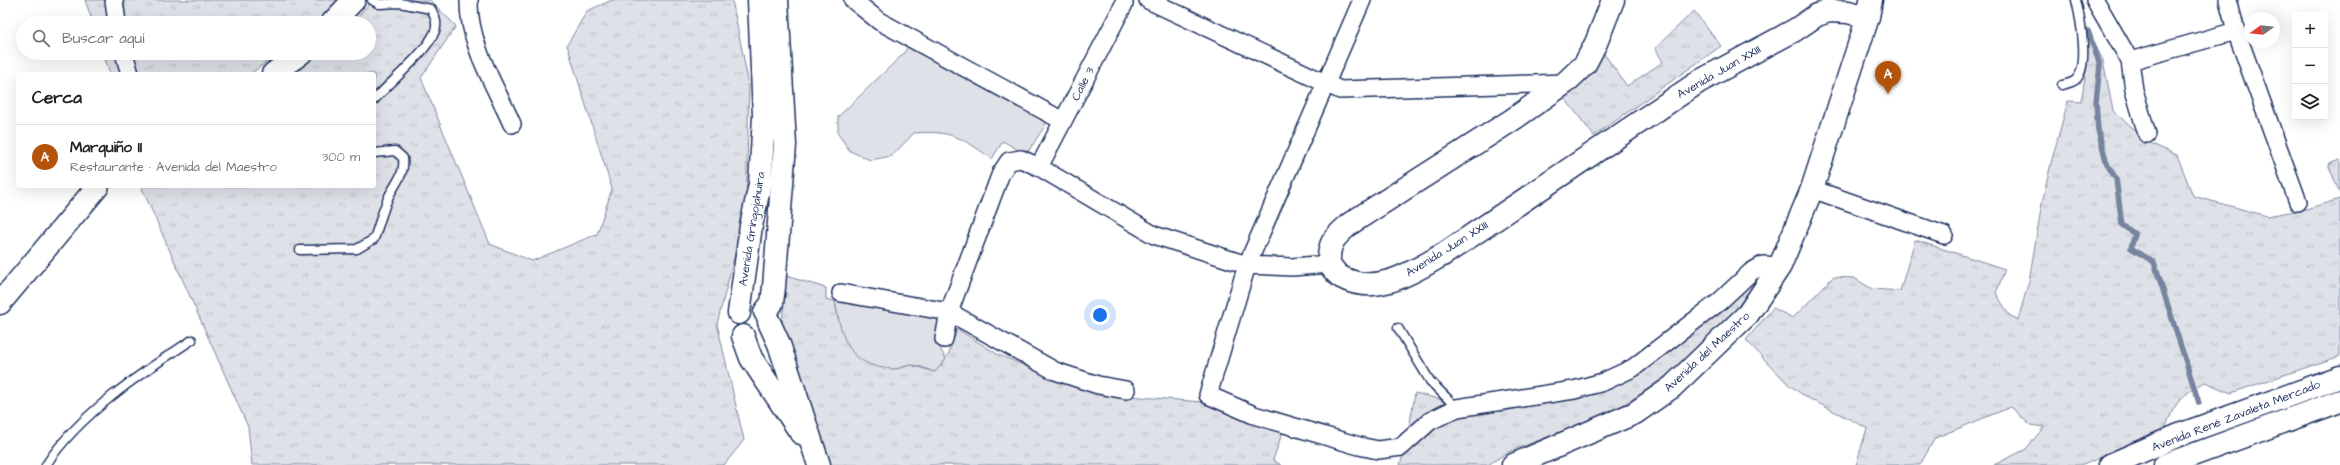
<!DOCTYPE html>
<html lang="es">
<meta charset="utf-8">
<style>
:root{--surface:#fff;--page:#f6f6f6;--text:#202124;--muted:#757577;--line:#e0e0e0;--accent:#b45309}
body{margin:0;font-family:"Architects Daughter",sans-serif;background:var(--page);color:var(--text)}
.controls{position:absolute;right:12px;top:12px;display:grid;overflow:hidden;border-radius:4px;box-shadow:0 4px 16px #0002}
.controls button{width:36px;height:36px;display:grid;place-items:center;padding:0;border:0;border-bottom:1px solid var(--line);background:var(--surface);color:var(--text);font:20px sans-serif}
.compass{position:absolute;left:2244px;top:12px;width:36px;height:36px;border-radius:50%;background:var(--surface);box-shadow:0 4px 16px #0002;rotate:255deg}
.you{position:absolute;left:1100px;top:315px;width:14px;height:14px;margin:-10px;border:3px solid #fff;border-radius:50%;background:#1a73e8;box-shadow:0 0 0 6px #1a73e833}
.badge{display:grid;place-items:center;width:26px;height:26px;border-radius:50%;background:var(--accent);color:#fff;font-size:13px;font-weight:700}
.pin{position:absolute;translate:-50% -33px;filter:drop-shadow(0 1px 2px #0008)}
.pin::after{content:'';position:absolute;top:21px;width:14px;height:12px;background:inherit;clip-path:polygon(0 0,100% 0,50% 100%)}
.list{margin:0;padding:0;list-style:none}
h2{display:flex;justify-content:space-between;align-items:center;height:52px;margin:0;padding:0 16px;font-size:17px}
h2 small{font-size:13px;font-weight:400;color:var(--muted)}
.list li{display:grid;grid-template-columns:26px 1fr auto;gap:12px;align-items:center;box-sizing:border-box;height:64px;padding:0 16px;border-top:1px solid var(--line)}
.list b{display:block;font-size:15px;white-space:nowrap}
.list p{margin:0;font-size:13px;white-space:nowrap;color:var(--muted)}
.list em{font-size:13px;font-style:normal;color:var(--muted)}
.icon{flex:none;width:22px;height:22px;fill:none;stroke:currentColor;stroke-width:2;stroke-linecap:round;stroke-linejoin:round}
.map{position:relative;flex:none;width:2340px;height:465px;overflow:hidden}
.search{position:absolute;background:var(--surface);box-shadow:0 4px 16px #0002;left:16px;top:16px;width:360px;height:44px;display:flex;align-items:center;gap:10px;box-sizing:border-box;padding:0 14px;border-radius:22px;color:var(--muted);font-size:15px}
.panel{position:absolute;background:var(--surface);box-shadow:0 4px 16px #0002;left:16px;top:72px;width:360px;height:116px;border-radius:4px}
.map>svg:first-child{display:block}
.grass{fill:url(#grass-tufts);stroke:#7c88a2}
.green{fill:#dee1e7;stroke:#7c88a2}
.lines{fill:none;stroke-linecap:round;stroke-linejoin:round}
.stream{stroke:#77839f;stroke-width:5.5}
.lane-casing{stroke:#1b2f5e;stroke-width:11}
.street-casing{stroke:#1b2f5e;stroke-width:20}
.secondary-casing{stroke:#1b2f5e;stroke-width:25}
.lane{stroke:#fff;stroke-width:8}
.street{stroke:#fff;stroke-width:17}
.secondary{stroke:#fff;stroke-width:22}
.labels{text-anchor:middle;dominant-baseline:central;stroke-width:3;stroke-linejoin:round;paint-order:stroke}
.street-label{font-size:12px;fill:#1b2f5e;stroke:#fff}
</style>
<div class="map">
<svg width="2340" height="465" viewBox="0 0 2340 465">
<defs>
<pattern id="grass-tufts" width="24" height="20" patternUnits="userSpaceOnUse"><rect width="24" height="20" fill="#dee1e7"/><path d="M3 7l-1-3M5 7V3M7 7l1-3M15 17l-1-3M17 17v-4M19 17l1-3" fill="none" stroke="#bec1c9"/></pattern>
</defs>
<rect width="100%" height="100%" fill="#fff"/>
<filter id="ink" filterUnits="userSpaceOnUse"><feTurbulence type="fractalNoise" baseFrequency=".025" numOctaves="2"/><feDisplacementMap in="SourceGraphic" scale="8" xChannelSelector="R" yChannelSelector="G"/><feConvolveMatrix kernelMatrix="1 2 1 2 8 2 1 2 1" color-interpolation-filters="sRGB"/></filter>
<g filter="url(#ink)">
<path class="grass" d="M85,0H338L315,23H93Z
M373,0H430L456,26L421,78L490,244L532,261L597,234L612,189L567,45L587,11L612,0H732L749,85L746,212L717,324L744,440L724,465H252L248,427L141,186H374V74H294L319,53H369V23H352Z
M1694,11L1721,46L1594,136L1563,96L1602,51L1627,86L1663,62L1655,48Z
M2088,31L2103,60L2113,111L2152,144L2177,155L2193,196L2267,216L2306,209L2340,199V356L2231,393L2205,382C2180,396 2174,403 2165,430L2083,465H1994L2026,449L2044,427L2030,425L2011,407L1935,438L1920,465H1856L1867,428L1806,397L1789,385L1746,340L1773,308L1793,318L1833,277L1854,278L1872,289L1900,291L1915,240L2005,269L1996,293L2009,315L2018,320L2029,281L2042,203L2051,163L2068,101L2081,102L2087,65Z
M103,53H279L250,74H110Z
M2340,160V194L2328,164Z
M786,276L826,288V299L835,301L838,319L896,369L911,365L935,372L949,353L957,329L999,355L1069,384L1105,394L1214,403L1235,416L1283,430L1273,460L1281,465H825L781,333Z
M1760,277L1734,312L1688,361L1639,395L1608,414L1508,452L1488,465H1400L1407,440L1415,393L1439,399L1462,411H1504L1582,396L1634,375L1691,335Z"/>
<path class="green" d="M909,45L1022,104L1046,124L1026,155L1003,141L992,159C963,138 951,130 914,133L892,156L870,160L850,151L838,134V117L903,54Z
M835,301L894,308L940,319L937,343L946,359L935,372C928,370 919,365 911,365C906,365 900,369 894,369C848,367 842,339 835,301Z"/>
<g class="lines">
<path class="stream" d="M2088,31L2100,65L2096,102L2098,130L2107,164L2116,179L2122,225L2135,234L2131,248L2154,262L2199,403"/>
<defs>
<path id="lane" d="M372,0L379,4L400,3L431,9C434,15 437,20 436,27C433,47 389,83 374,100
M2062,85C2066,84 2071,83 2074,81C2091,70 2080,17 2076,0
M300,250L357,249L374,239C379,225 383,209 389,196C396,182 405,175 403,158L395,151L374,153
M1398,328L1430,381L1457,408
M46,465C79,414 141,373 192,340"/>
<path id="street" d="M114,0L117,23
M469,0C468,44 495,85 512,124
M853,0L879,21L1063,121
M1148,0L1340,90L1565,83
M1362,0L1247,265L1208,395L1254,415L1359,446L1378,450L1401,447L1430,421L1457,408L1574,390L1603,382L1633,368L1719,302L1751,272L1763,265L1780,266
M2095,0L2130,61L2134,90L2147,134
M2228,0L2236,31L2298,202
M124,53L130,74
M2130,61L2236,31
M1039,167L1124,4V0
M1812,189L1944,235
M841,293L949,312L1055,371L1098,385L1126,390
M944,339L949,312L1001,173L1009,161L1021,159L1039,167L1154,235L1247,265L1292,267L1329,264"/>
<path id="secondary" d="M1613,0L1596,43L1585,64L1565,83L1512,120L1351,223C1335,237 1328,241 1329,264C1332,268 1337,275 1341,277C1377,297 1414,271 1444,254L1700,81L1795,30L1817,15L1829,11L1848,12L1868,17
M332,23L354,0
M273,74L301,53
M0,303L98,186
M765,312L772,303L774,287L785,145L777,0
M739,313L751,226L760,184L764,116L759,0
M769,322L779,344L819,465
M743,336L751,358L801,433
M1513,465L1635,413L1672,387L1748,314L1780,266L1812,189L1868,17L1871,0
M2110,465L2179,435L2340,377
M2165,465L2340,401"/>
</defs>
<use href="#lane" class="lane-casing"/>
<use href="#street" class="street-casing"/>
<use href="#secondary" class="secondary-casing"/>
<use href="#lane" class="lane"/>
<use href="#street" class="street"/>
<use href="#secondary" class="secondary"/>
</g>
</g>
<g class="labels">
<g class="street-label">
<text transform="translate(1719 72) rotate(-30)">Avenida Juan XXIII</text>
<text transform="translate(1083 84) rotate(-63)">Calle 3</text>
<text transform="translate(752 229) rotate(-81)">Avenida Gringojahuira</text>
<text transform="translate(1447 249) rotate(-32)">Avenida Juan XXIII</text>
<text transform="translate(1707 352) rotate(-43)">Avenida del Maestro</text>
<text transform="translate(2236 416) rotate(-21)">Avenida René Zavaleta Mercado</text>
</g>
</g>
</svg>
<div class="controls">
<button>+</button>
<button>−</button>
<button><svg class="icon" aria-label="layers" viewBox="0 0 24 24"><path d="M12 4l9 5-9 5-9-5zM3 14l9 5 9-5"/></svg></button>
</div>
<svg class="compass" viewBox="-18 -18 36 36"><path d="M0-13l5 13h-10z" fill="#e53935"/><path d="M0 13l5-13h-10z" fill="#757577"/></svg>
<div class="you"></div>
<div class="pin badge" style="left:1888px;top:94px">A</div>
<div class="search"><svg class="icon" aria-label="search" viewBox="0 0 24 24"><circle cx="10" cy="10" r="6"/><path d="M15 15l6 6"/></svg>Buscar aquí</div>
<section class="panel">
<h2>Cerca<small></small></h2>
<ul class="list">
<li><span class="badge">A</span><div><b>Marquiño II</b><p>Restaurante · Avenida del Maestro</p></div><em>300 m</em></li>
</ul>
</section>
</div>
